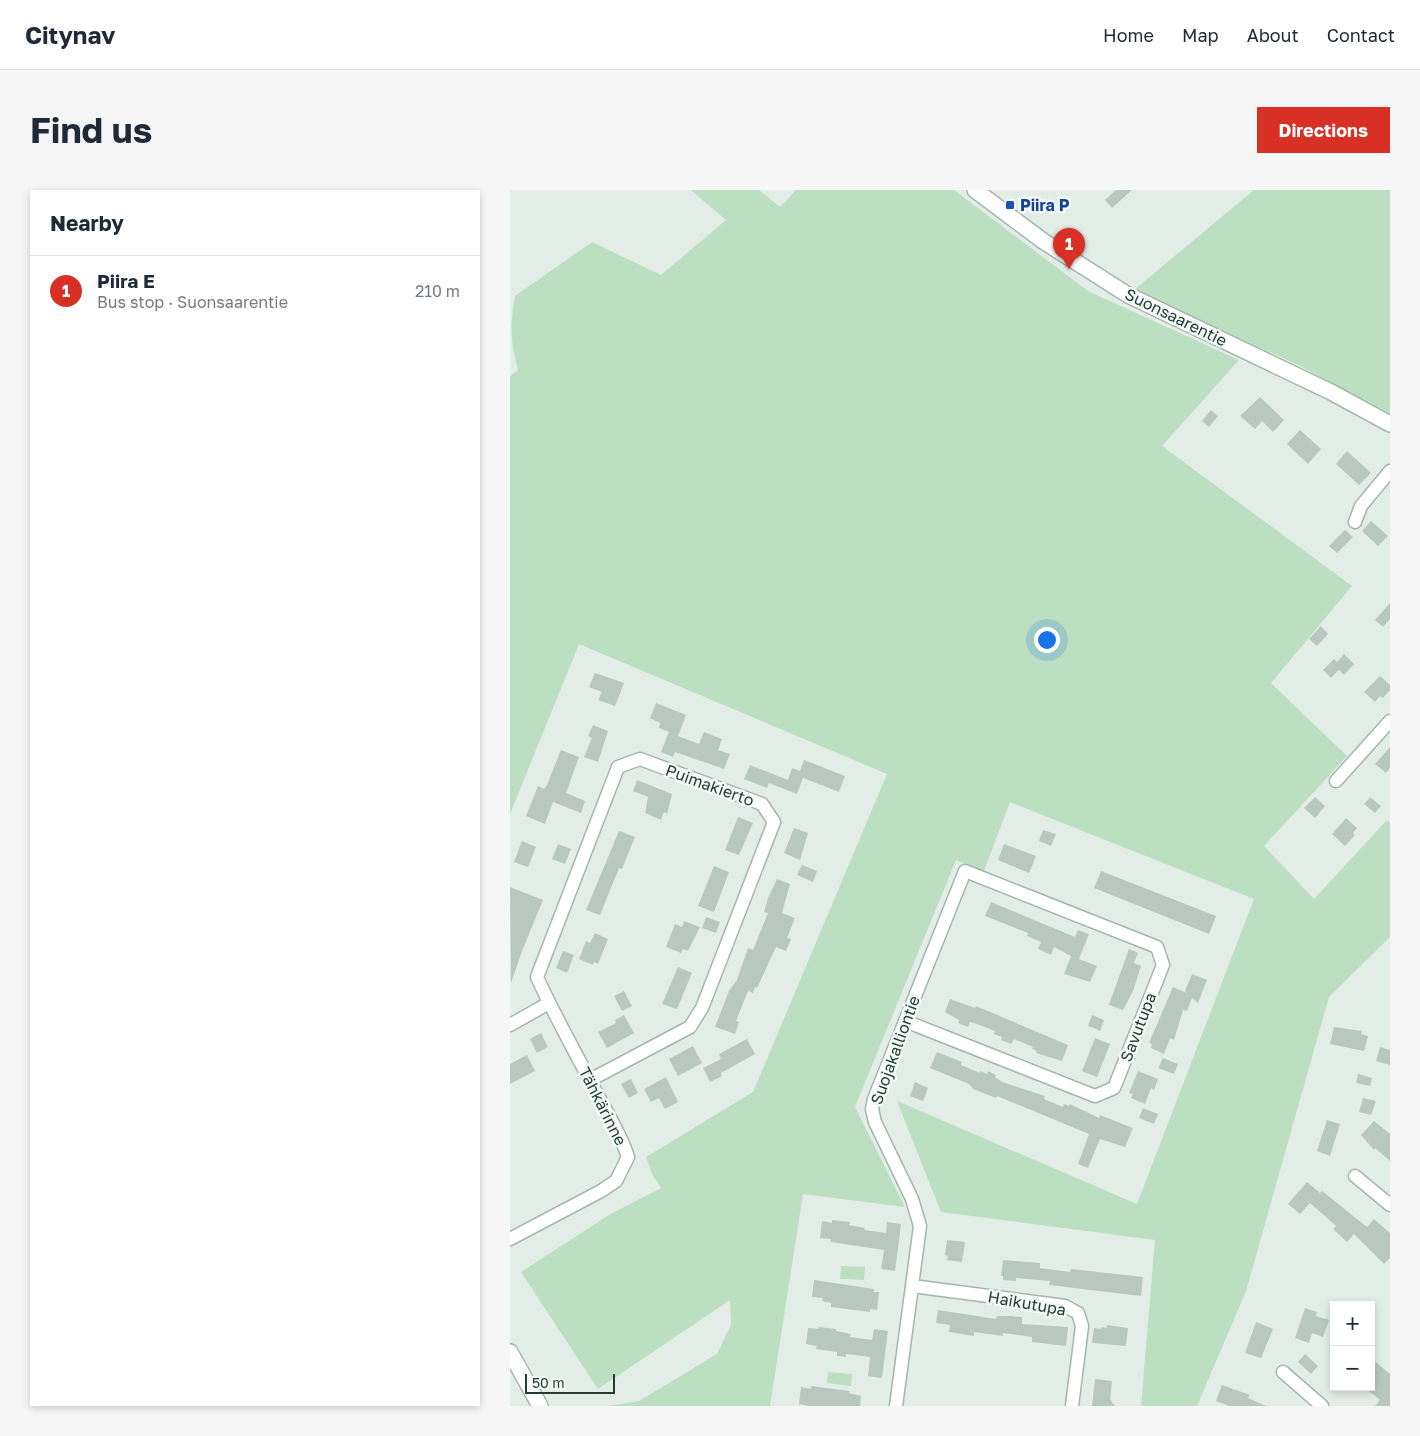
<!DOCTYPE html>
<meta charset="utf-8">
<style>
:root{--surface:#fff;--page:#f6f6f7;--text:#1f2937;--muted:#747a83;--line:#e0e1e3;--accent:#d93025}
body{margin:0;font-family:"Golos Text",sans-serif;background:var(--page);color:var(--text)}
.controls{position:absolute;right:15px;bottom:15px;display:grid;overflow:hidden;border-radius:0px;box-shadow:0 2px 8px #0003}
.controls button{width:45px;height:45px;display:grid;place-items:center;padding:0;border:0;border-bottom:1px solid var(--line);background:var(--surface);color:var(--text);font:25px sans-serif}
.scale{position:absolute;left:15px;bottom:12px;width:90px;box-sizing:border-box;padding-left:5px;border:2px solid #223e34;border-top:0;font-size:14px;line-height:18px;white-space:nowrap;color:#223e34;-webkit-text-stroke:4px #f3f9f6;paint-order:stroke}
.you{position:absolute;left:536px;top:449px;width:18px;height:18px;margin:-12px;border:4px solid #fff;border-radius:50%;background:#1a73e8;box-shadow:0 0 0 8px #1a73e833}
.badge{display:grid;place-items:center;width:32px;height:32px;border-radius:50%;background:var(--accent);color:#fff;font-size:16px;font-weight:700}
.pin{position:absolute;translate:-50% -41px;filter:drop-shadow(0 1px 2px #0008)}
.pin::after{content:'';position:absolute;top:26px;width:18px;height:15px;background:inherit;clip-path:polygon(0 0,100% 0,50% 100%)}
.list{margin:0;padding:0;list-style:none}
h2{display:flex;justify-content:space-between;align-items:center;height:65px;margin:0;padding:0 20px;font-size:21px}
h2 small{font-size:16px;font-weight:400;color:var(--muted)}
.list li{display:grid;grid-template-columns:32px 1fr auto;gap:15px;align-items:center;box-sizing:border-box;height:70px;padding:0 20px;border-top:1px solid var(--line)}
.list b{display:block;font-size:19px;white-space:nowrap}
.list p{margin:0;font-size:16px;white-space:nowrap;color:var(--muted)}
.list em{font-size:16px;font-style:normal;color:var(--muted)}
.map{position:relative;flex:none;width:880px;height:1216px;overflow:hidden;border-radius:0px}
header{display:flex;align-items:center;gap:30px;box-sizing:border-box;height:70px;padding:0 25px;background:var(--surface);border-bottom:1px solid var(--line)}
header strong{font-size:24px}
nav{display:flex;gap:28px;margin-inline-start:auto;font-size:18px}
.intro{display:flex;align-items:center;justify-content:space-between;box-sizing:border-box;height:120px;padding:0 30px}
h1{margin:0;font-size:35px}
.button{padding:12px 22px;border-radius:0px;background:var(--accent);color:#fff;font-size:18px;font-weight:700}
main{display:flex;gap:30px;padding:0 30px}
aside{flex:1;background:var(--surface);border-radius:0px;box-shadow:0 2px 8px #0003}
.map>svg:first-child{display:block}
.green{fill:#bcdec1}
.building{fill:#b8c8c0}
.lines{fill:none;stroke-linecap:round;stroke-linejoin:round}
.minor-casing{stroke:#a5b5ae;stroke-width:15}
.tertiary-casing{stroke:#a5b5ae;stroke-width:18}
.minor{stroke:#fff;stroke-width:12}
.tertiary{stroke:#fff;stroke-width:15}
.transit-dot{fill:#1a4fb4;stroke:#f3f9f6;stroke-width:2}
.labels{text-anchor:middle;dominant-baseline:central;stroke-width:5;stroke-linejoin:round;paint-order:stroke}
.transit-label{font-size:16px;font-weight:bold;fill:#164399;stroke:#f3f9f6;text-anchor:start}
.street-label{font-size:16px;fill:#223e34;stroke:#f3f9f6}
</style>
<header>
<strong>Citynav</strong>
<nav><a>Home</a><a>Map</a><a>About</a><a>Contact</a></nav>
</header>
<div class="intro"><h1>Find us</h1><a class="button">Directions</a></div>
<main>
<aside>
<h2>Nearby<small></small></h2>
<ul class="list">
<li><span class="badge">1</span><div><b>Piira E</b><p>Bus stop · Suonsaarentie</p></div><em>210 m</em></li>
</ul>
</aside>
<div class="map">
<svg width="880" height="1216" viewBox="0 0 880 1216">
<rect width="100%" height="100%" fill="#e3ede7"/>
<path class="green" d="M181,0H249L270,17L286,0H444L578,101L729,170L652,256L842,396L761,493L837,566L754,656L804,709L877,630L880,633V747L819,807L736,1101L687,1216H631L645,1050L431,1022L387,911L627,1014L744,709L500,612L474,681L446,670L345,917L395,1017L293,1004L260,1216H99L129,1211L207,1164L221,1135L220,1110L88,1199L11,1082L99,1025L151,998L142,984L136,967L243,902L377,584L69,454L0,624V186L8,180C0,149 0,137 5,106L82,52L151,85L216,30Z
M744,0H880V223L786,174L624,100Z
M331,1076L355,1077L354,1090L330,1089Z
M318,1182L342,1184L341,1196L317,1193Z"/>
<path class="building" d="M606,0H622L602,18L595,10Z
M750,207L774,230L763,242L752,231L745,239L730,226Z
M701,220L708,226L699,237L692,231Z
M790,240L811,259L798,274L777,254Z
M837,261L861,283L849,295L826,274Z
M861,331L878,346L868,356L852,341Z
M835,340L843,347L827,363L819,356Z
M880,413V429L873,437L865,430Z
M811,436L818,444L807,456L799,449Z
M834,464L844,474L834,485L829,480L821,488L813,480L824,469L827,472Z
M85,483L114,493L105,516L88,510L92,502L79,497Z
M870,486L880,495V500L873,508L870,506L865,512L854,502Z
M146,513L176,525L168,546L189,554L194,542L212,549L208,560L220,564L214,579L165,562L163,567L151,562L159,542L149,538L150,533L140,528Z
M83,535L98,541L88,572L74,567L82,548L78,546Z
M880,557V578L876,583L865,574Z
M51,560L69,567L56,603L75,611L71,623L43,612L35,634L16,626L28,596L34,599L37,595Z
M294,570L335,586L329,602L293,588L287,604L259,593L257,598L234,589L240,575L278,590L282,578L290,581Z
M127,590L162,604L157,624L154,622L151,630L135,623L138,607L123,601Z
M805,607L815,616L805,628L794,618Z
M860,607L871,616L865,623L854,614Z
M228,627L243,633L229,665L215,660Z
M836,628L847,638L843,643L845,645L835,656L822,644Z
M284,638L298,643L290,670L274,663Z
M533,640L546,644L541,656L529,651Z
M109,641L125,647L112,679L109,678L90,725L76,720Z
M12,651L26,657L18,677L4,672Z
M48,654L61,659L55,674L42,669Z
M494,654L526,666L519,683L488,670Z
M292,675L307,681L303,692L287,685Z
M204,676L219,682L204,722L188,716Z
M591,681L706,726L699,744L584,698Z
M267,689L280,694L272,723L285,728L277,748L281,749L276,761L266,757L247,798L245,797L243,803L238,801L226,831L229,832L225,844L205,837L219,801L227,790L238,758L243,760L258,723L254,722L258,708Z
M0,697L33,710L12,761L1,793Z
M481,712L565,747L568,740L579,744L569,769L587,776L580,792L554,784L561,766L544,757L541,765L528,759L531,752L517,746L518,743L475,726Z
M196,727L210,732L206,743L192,738Z
M174,731L190,737L178,761L173,759L171,763L156,757L165,734L172,737Z
M85,743L98,749L88,774L84,772L83,775L69,769L76,751L80,753Z
M619,759L628,763L624,773L631,776L623,801L613,820L599,815Z
M53,761L64,765L57,783L46,778Z
M168,777L182,783L167,819L152,814Z
M682,784L697,790L688,813L682,808L677,821L673,820L664,850L660,848L654,864L641,858L642,854L639,853L663,797L677,803L675,801Z
M114,801L122,816L112,821L104,806Z
M440,809L465,818L466,816L558,855L552,871L526,863L527,861L522,859L523,857L504,849L501,854L491,850L492,847L484,844L485,841L467,834L460,832L458,837L448,833L449,830L435,822Z
M114,825L124,843L97,858L88,842L106,833L105,830Z
M582,825L594,830L590,841L578,836Z
M824,837L852,841L851,844L858,846L854,861L820,854Z
M31,843L38,857L27,863L20,849Z
M585,848L600,854L587,887L572,881Z
M237,849L245,864L211,883L212,886L200,892L193,878L211,869L209,864Z
M183,856L192,873L168,886L159,869Z
M870,857L880,860V875L866,871Z
M427,862L452,872L451,875L470,883V881L477,884L478,881L486,885L485,887L492,892L535,906L534,909L553,917L554,914L559,916L560,914L589,928L590,925L623,938L615,957L590,949L578,978L568,974L579,944L487,906L486,908L463,899L459,894L420,878Z
M17,865L25,881L0,894V874Z
M653,868L668,874L664,884L648,878Z
M628,881L648,889L644,900L641,898L635,914L621,908L623,904L619,903Z
M848,884L862,888L860,896L846,893Z
M156,887L168,912L155,919L149,908L141,912L134,899Z
M121,889L128,903L119,908L111,894Z
M405,892L418,898L413,911L400,906Z
M853,908L866,911L861,925L849,922Z
M633,918L648,924L644,934L629,928Z
M817,930L830,934L820,966L807,961Z
M864,931L880,944V971L865,958L864,960L851,945Z
M797,992L810,1003L812,1001L857,1037L864,1029L880,1043V1068L874,1074L844,1044L837,1052L823,1039L826,1036L800,1013L790,1024L778,1014Z
M322,1030L340,1032L339,1035L355,1038L354,1040L376,1043L377,1032L391,1034L385,1081L371,1079L374,1060L321,1052V1049L310,1048L312,1031L322,1033Z
M437,1050L455,1052L452,1072L437,1070L438,1066L435,1065Z
M493,1070L530,1073V1078L560,1082L561,1079L633,1087L631,1106L539,1095L540,1091L506,1088V1091L493,1090V1086H491Z
M304,1090L364,1099V1102H369L367,1120L360,1119V1122L321,1117V1113L312,1111L313,1108L302,1107Z
M795,1118L807,1122L806,1126L819,1130L813,1147L802,1143L799,1153L785,1148Z
M428,1120L486,1129L487,1126H501L512,1127V1134L558,1137L556,1156L522,1152V1147L493,1143V1146L464,1142V1146L439,1142L440,1135L426,1133Z
M746,1132L763,1139L751,1168L735,1163Z
M597,1135L618,1138L616,1156L582,1153L584,1138L591,1139L592,1137L597,1138Z
M309,1137L326,1139V1141L341,1144L340,1147L362,1150L364,1139L378,1141L372,1188L358,1186L360,1167L336,1164V1167L327,1166V1162L306,1159L307,1156L296,1154L298,1138L308,1139Z
M795,1164L808,1176L801,1184L788,1172Z
M861,1168L880,1184V1216H865L870,1210L858,1200L861,1197Z
M585,1189L602,1191L600,1209L605,1216H582Z
M712,1195L740,1205L738,1208L756,1216H719L706,1211Z
M301,1196L340,1201L339,1203L351,1206L350,1216H299L289,1214L291,1197L301,1199Z"/>
<g class="lines">
<defs>
<path id="minor" d="M845,332L851,316L880,281
M826,591L880,531
M0,835L39,813
M845,986L880,1015
M0,1049L91,1001L106,991L118,967C111,945 98,925 87,904C67,865 45,827 27,787L108,577L130,569L252,614L264,632L192,818L180,837L80,890
M402,1096L555,1116L568,1123L572,1136L562,1216
M773,1182L812,1216
M386,1216L410,1036L402,1009L365,932L362,919L364,909L455,681L647,757L653,775L604,898L585,906L395,831"/>
<path id="tertiary" d="M465,0L533,51L618,105L821,202L880,234
M0,1162L30,1216"/>
</defs>
<use href="#minor" class="minor-casing"/>
<use href="#tertiary" class="tertiary-casing"/>
<use href="#minor" class="minor"/>
<use href="#tertiary" class="tertiary"/>
</g>
<rect class="transit-dot" x="495" y="10" width="10" height="10" rx="2.5"/>
<g class="labels">
<g class="transit-label">
<text x="510" y="15">Piira P</text>
</g>
<g class="street-label">
<text transform="translate(666 127) rotate(26)">Suonsaarentie</text>
<text transform="translate(200 595) rotate(20)">Puimakierto</text>
<text transform="translate(628 837) rotate(-69)">Savutupa</text>
<text transform="translate(385 860) rotate(-70)">Suojakalliontie</text>
<text transform="translate(93 916) rotate(63)">Tähkärinne</text>
<text transform="translate(517 1113) rotate(10)">Haikutupa</text>
</g>
</g>
</svg>
<div class="controls">
<button>+</button>
<button>−</button>
</div>
<div class="scale">50 m</div>
<div class="you"></div>
<div class="pin badge" style="left:559px;top:79px">1</div>
</div>
</main>
